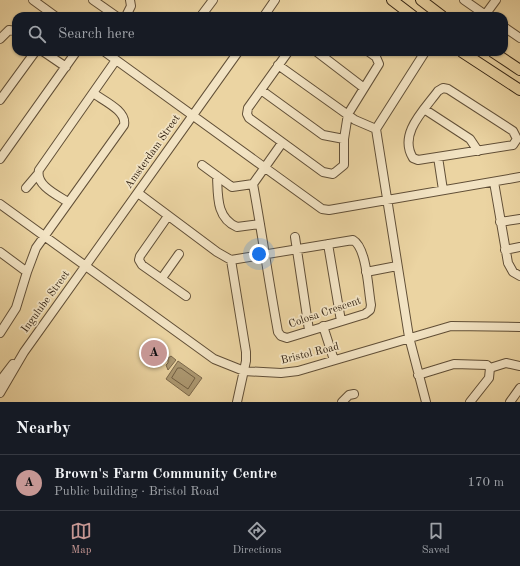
<!DOCTYPE html>
<meta charset="utf-8">
<style>
:root{--surface:#171b24;--page:#20242c;--text:#f1f3f6;--muted:#9ea1a6;--line:#363941;--accent:#c59692}
body{margin:0;font-family:"Old Standard TT",serif;background:var(--page);color:var(--text)}
.you{position:absolute;left:259px;top:254px;width:14px;height:14px;margin:-10px;border:3px solid #fff;border-radius:50%;background:#1a73e8;box-shadow:0 0 0 6px #1a73e833}
.badge{display:grid;place-items:center;width:26px;height:26px;border-radius:50%;background:var(--accent);color:#111;font-size:13px;font-weight:700}
.pin{position:absolute;translate:-50% -50%;border:2px solid #fff;box-shadow:0 1px 4px #0006}
.list{margin:0;padding:0;list-style:none}
h2{display:flex;justify-content:space-between;align-items:center;height:52px;margin:0;padding:0 16px;font-size:17px}
h2 small{font-size:13px;font-weight:400;color:var(--muted)}
.list li{display:grid;grid-template-columns:26px 1fr auto;gap:12px;align-items:center;box-sizing:border-box;height:56px;padding:0 16px;border-top:1px solid var(--line)}
.list b{display:block;font-size:15px;white-space:nowrap}
.list p{margin:0;font-size:13px;white-space:nowrap;color:var(--muted)}
.list em{font-size:13px;font-style:normal;color:var(--muted)}
.icon{flex:none;width:22px;height:22px;fill:none;stroke:currentColor;stroke-width:2;stroke-linecap:round;stroke-linejoin:round}
.map{position:relative;flex:none;width:520px;height:402px;overflow:hidden}
.search{position:absolute;background:var(--surface);box-shadow:0 1px 3px #0004;left:12px;right:12px;top:12px;height:44px;display:flex;align-items:center;gap:10px;box-sizing:border-box;padding:0 14px;border-radius:12px;color:var(--muted);font-size:15px}
.sheet{height:108px;background:var(--surface)}
nav{display:flex;justify-content:space-around;align-items:center;box-sizing:border-box;height:56px;border-top:1px solid var(--line);background:var(--surface);font-size:11px;color:var(--muted)}
nav a{display:grid;justify-items:center;gap:2px}
nav .on{color:var(--accent)}
.map>svg:first-child{display:block}
.water{fill:#ac9871;stroke:#7c694b}
.lines{fill:none;stroke-linecap:round;stroke-linejoin:round}
.shore{stroke:#705e42;stroke-width:1}
.minor-casing{stroke:#614f37;stroke-width:10}
.major-casing{stroke:#332313;stroke-width:12}
.minor{stroke:#f2e3c3;stroke-width:8}
.major{stroke:#ebd4a2;stroke-width:10}
.labels{text-anchor:middle;dominant-baseline:central;stroke-width:3.5;stroke-linejoin:round;paint-order:stroke}
.street-label{font-size:11px;fill:#332313;stroke:#f2e3c3}
</style>
<div class="map">
<svg width="520" height="402" viewBox="0 0 520 402">
<rect width="100%" height="100%" fill="#ebd4a2"/>
<filter id="stains"><feTurbulence type="fractalNoise" baseFrequency=".005" numOctaves="4"/><feColorMatrix values="0 0 0 0 .2 0 0 0 0 .09 0 0 0 0 .02 0 0 0 .5 -.17"/></filter>
<radialGradient id="worn" r=".72"><stop offset=".6" stop-color="#630" stop-opacity="0"/><stop offset="1" stop-color="#630" stop-opacity=".3"/></radialGradient>
<path class="water" d="M171,356L176,360L168,370L166,365L168,363V358Z
M178,361L202,378L189,396L166,379Z"/>
<g class="lines">
<path class="shore" d="M178,368H181L195,378L188,389L172,378Z"/>
<defs>
<path id="minor" d="M33,0L55,16
M93,0L116,16
M464,0L487,16
M485,15L496,0
M126,16L131,6L130,0
M201,16L213,0
M264,16L275,0
M504,27L520,38
M0,39L9,30L16,31
M44,52L66,67
M105,52L322,209L329,210L520,177
M288,52L248,108L247,114L249,118L323,172L333,174L344,165V139L348,114L379,64L376,57L369,52
M317,52L364,88
M425,52L376,129L409,337L426,402
M278,65L355,120L376,129
M443,88L448,89L513,131L517,139L513,145L418,160L413,158C398,134 424,110 438,91Z
M261,90L323,135L344,139
M0,100L35,52
M424,109L470,139L478,151
M438,157L443,190
M0,159L76,52
M202,165L232,187L253,184
M217,176C218,196 216,218 237,227L260,224
M494,182L508,263L513,272L520,276
M26,188L37,175
M138,193L217,252L231,260L353,240C367,248 368,289 371,305L370,310L365,314L287,338L281,336L278,332C269,283 262,233 253,184L282,143
M68,202C57,195 35,185 39,170L116,60
M0,204L214,359L244,371L281,373L298,371L451,326L520,327
M168,216L140,256L139,260L142,265L186,296
M500,222L520,219
M295,237L309,330
M328,244L341,321
M505,250L520,247
M0,252L27,272
M231,260L246,352V361L237,402
M366,272L397,266
M162,278L179,254
M323,326L334,360
M0,333L16,308L27,272L36,248L124,125C127,111 104,101 93,93
M490,368L506,363L520,366
M418,375L454,364L487,365L490,368L489,378L470,402
M0,381L13,364
M0,393L24,352L238,52
M342,402L349,395L354,394
M510,402L520,388"/>
<path id="major" d="M392,0L413,16
M421,0L442,16
M462,52L520,90
M493,52L520,70"/>
</defs>
<use href="#minor" class="minor-casing"/>
<use href="#major" class="major-casing"/>
<use href="#minor" class="minor"/>
<use href="#major" class="major"/>
</g>
<g class="labels">
<g class="street-label">
<text transform="translate(153 152) rotate(-55)">Amsterdam Street</text>
<text transform="translate(46 302) rotate(-54)">Ingulube Street</text>
<text transform="translate(325 313) rotate(-19)">Colosa Crescent</text>
<text transform="translate(310 354) rotate(-14)">Bristol Road</text>
</g>
</g>
<rect width="100%" height="100%" filter="url(#stains)"/>
<rect width="100%" height="100%" fill="url(#worn)"/>
</svg>
<div class="you"></div>
<div class="pin badge" style="left:154px;top:353px">A</div>
<div class="search"><svg class="icon" aria-label="search" viewBox="0 0 24 24"><circle cx="10" cy="10" r="6"/><path d="M15 15l6 6"/></svg>Search here</div>
</div>
<section class="sheet">
<h2>Nearby<small></small></h2>
<ul class="list">
<li><span class="badge">A</span><div><b>Brown's Farm Community Centre</b><p>Public building · Bristol Road</p></div><em>170 m</em></li>
</ul>
</section>
<nav>
<a class="on"><svg class="icon" aria-label="map" viewBox="0 0 24 24"><path d="M3 6l6-2 6 2 6-2v14l-6 2-6-2-6 2zM9 4v14M15 6v14"/></svg>Map</a>
<a><svg class="icon" aria-label="directions" viewBox="0 0 24 24"><path d="M12 3l9 9-9 9-9-9zM9 14v-3h6M13 9l2 2-2 2"/></svg>Directions</a>
<a><svg class="icon" aria-label="saved" viewBox="0 0 24 24"><path d="M7 4h10v16l-5-4-5 4z"/></svg>Saved</a>
</nav>
